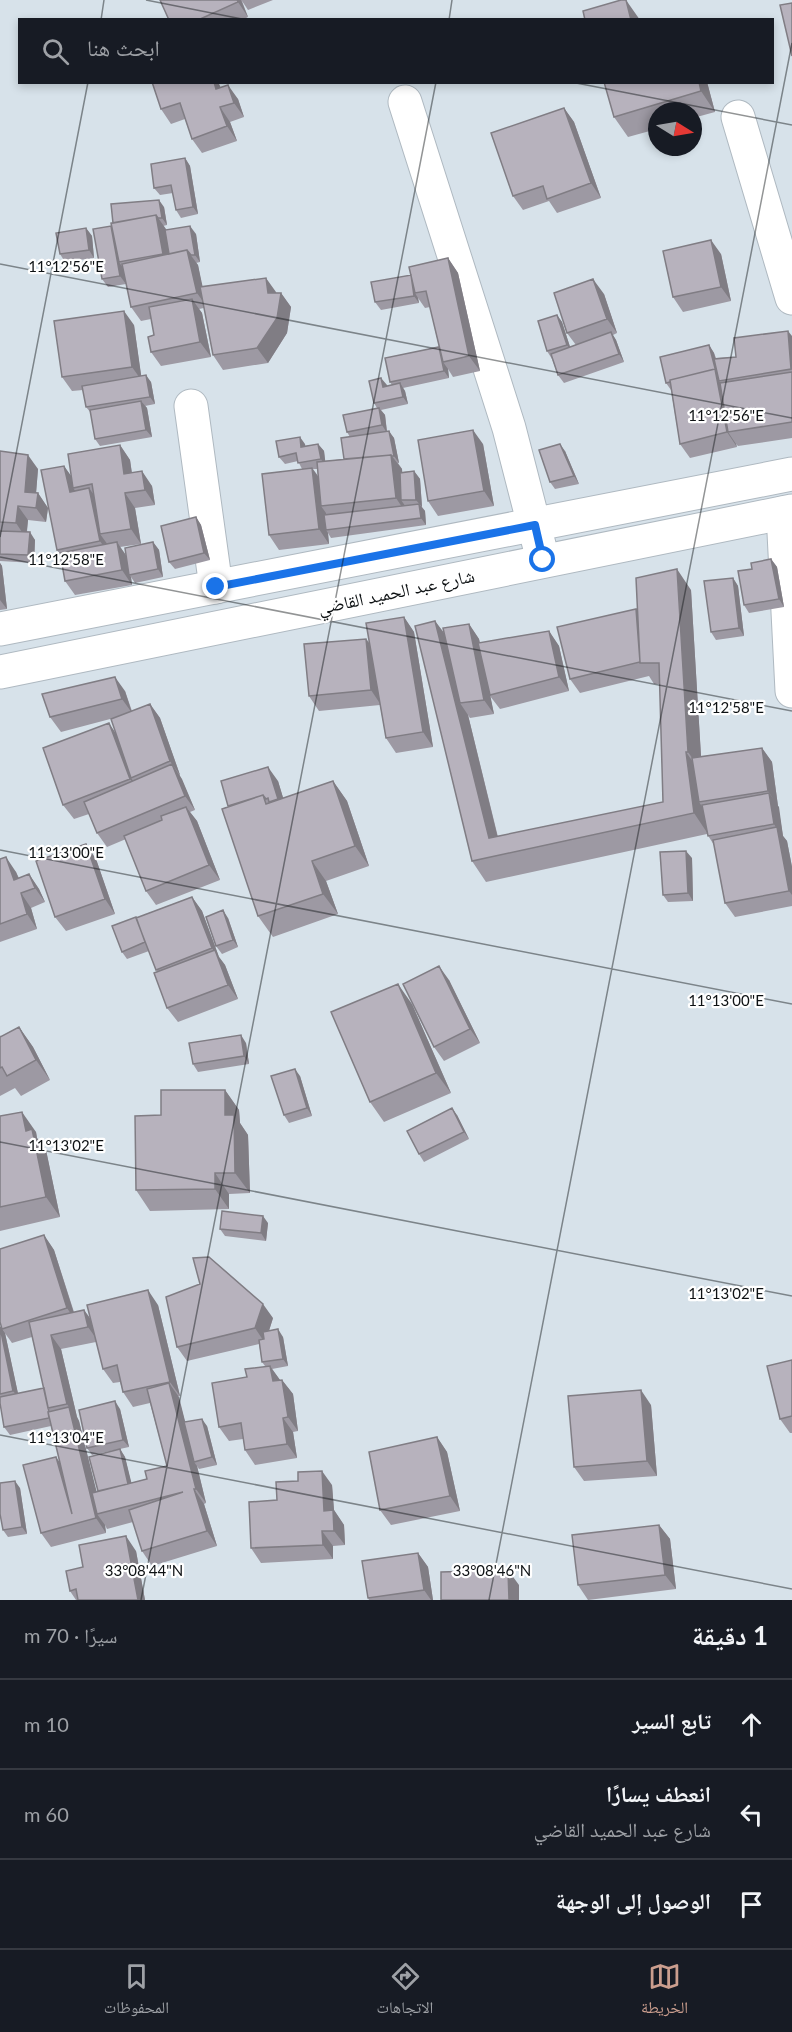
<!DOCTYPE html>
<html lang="ar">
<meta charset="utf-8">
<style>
:root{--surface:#171b24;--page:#242831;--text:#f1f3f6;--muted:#9ea1a6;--line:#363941;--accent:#cb9e8e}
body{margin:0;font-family:Lato,"Noto Naskh Arabic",sans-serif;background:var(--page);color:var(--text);direction:rtl}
.compass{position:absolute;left:648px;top:102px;width:54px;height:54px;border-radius:50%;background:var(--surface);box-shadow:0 3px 9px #0003;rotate:101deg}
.stop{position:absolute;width:18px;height:18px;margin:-14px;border:4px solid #1a73e8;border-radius:50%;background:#fff}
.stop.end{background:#1a73e8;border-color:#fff;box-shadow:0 2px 6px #0008}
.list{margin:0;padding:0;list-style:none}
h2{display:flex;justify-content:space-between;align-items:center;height:78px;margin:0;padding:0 24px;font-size:26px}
h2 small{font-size:20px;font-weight:400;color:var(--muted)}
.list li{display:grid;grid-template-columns:39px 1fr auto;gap:18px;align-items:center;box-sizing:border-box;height:90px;padding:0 24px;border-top:2px solid var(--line)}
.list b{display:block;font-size:22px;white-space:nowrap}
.list p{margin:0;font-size:20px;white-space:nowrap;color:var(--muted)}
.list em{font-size:20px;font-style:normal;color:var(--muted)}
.icon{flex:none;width:33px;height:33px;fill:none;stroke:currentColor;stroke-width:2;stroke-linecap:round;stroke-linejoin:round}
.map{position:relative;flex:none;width:792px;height:1600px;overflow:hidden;direction:ltr}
.search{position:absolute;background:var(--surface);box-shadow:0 3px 9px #0003;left:18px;right:18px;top:18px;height:66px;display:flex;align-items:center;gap:15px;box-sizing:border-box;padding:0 21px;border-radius:0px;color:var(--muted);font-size:22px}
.sheet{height:348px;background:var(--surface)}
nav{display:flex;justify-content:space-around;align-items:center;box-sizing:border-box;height:84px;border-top:2px solid var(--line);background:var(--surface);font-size:16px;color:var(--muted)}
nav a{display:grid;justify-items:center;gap:3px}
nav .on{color:var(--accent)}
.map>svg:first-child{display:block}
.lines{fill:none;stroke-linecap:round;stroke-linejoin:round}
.street-casing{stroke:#afb9c1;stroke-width:35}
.secondary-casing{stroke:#afb9c1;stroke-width:35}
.street{stroke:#fff;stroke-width:33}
.secondary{stroke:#fff;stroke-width:33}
.wall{fill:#9d99a3;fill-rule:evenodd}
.shaded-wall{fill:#807d84}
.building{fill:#b7b2bd;stroke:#807d84;stroke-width:1.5}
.route{stroke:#1a73e8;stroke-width:8}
.ticks{fill:none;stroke:#0d1113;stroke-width:1.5;stroke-opacity:0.45}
.labels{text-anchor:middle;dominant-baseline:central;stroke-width:4.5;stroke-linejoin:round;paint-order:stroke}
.street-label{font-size:18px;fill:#0d1113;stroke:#fff}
.ticks-label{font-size:15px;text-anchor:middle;fill:#0d1113;stroke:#fff;stroke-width:4.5;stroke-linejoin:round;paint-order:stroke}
</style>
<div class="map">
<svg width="792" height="1600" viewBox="0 0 792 1600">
<rect width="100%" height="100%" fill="#d7e2ea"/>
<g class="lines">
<defs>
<path id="street" d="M405,102L509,428L543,560
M738,117L792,298
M191,406L216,587
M783,513L792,691"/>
<path id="secondary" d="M0,629L792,474
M0,672L792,511"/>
</defs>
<use href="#street" class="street-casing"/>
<use href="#secondary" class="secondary-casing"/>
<use href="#street" class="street"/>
<use href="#secondary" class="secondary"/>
</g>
<path class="wall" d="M160,0H273L248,10L242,1L248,17L242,20H169Z
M152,82H218L220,87L238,99L244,117L230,122L237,141L202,153L192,139L185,119L171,124L161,109Z
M604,82H707L715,112L693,118V111H657V129L628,137L614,117Z
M564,108L574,122L601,198L557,213L549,201L523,210L513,196Z
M185,158L190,166L198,214L181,218L176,210L173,193L160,195L154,188Z
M164,207L167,225L163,226L166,230L196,234L200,262L196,263L198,265L202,287L281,293L291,307L287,333L268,363L223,370L213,355L204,308L199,309L202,313L211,357L161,366L151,352L154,335L151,319L141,321L131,307L126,284L108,287L102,279L112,227Z
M86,228L92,236L94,258L65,262L60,254Z
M721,254L731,301L683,312L673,297Z
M448,258L458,273L480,371L453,377L448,369L449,378L403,388L405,391L408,404L381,410L385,415L387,431L394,438L399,463H398L402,469V472L414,471L420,479L422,507L425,511L426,525L331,538L328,533L329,544L279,550L269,535L302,469L298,461L285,464L279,457L305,444V446L318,444L324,451L325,461L344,459L350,437L347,432L377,408L374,403L387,386L392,385L390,382L439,347L430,307L425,308L418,298L419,303L381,310L375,302L411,275ZM313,469H317L318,476Z
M604,294L617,333L613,335L616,340L624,362L564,383L558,375L552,359L547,351L557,315L562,322L570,347L576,345L567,333Z
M134,325L141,376L151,382L155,404L145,406L147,408L152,437L100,446L95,439L91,413L86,407L83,390L72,391L62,377Z
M792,336V438L738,446L736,444L737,447L690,458L680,444L671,390L666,383L709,345L714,353L716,358L736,357Z
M483,444L494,506L438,516L428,501Z
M120,445L130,460L132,473L152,486L155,505L135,508L141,544L120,547L126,555L153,542L159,550L163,577L135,583L131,577L132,585L75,595L65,581L60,554L57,550L64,466L71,476Z
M0,451L38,469L36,493H38L48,508L46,522L28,520L27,532L35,540L34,563L0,561Z
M565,451L579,484L555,489L550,482Z
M196,517L201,525L210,560L175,569L169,562Z
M771,559L777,567L784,607L749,613L744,605L752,569Z
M0,563L2,566L7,609L0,610Z
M733,578L738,586L744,636L716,640L711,632Z
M691,590L701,757L762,748L772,762L778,806L783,836L787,841L792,867V906L735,917L725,903L714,845L707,834L486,882L472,861L435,621L444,633L469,624L479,639L480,643L549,631L559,646L569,691L500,709L490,696L494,714L470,718L468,715L498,837L663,802L660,684H654L649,676L580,693L570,679L637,611Z
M404,617L414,632L433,747L396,753L386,738L380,705L319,711L309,696L366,639L370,643Z
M125,691L132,711L150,704L160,718L180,775V776L195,810L190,812L197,821L220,880L156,905L146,891L126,839L107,847L97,833L89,814L74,819L63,805L116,733L114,718L61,732L50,717Z
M278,781L283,798L333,781L347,801L369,866L326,881L338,914L273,937L258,916L228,806Z
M692,858L693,901L668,902L663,895Z
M0,859L16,872L19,878L29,874L39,889L45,902L31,908L37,929L0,942Z
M96,859L115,914L66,931L55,917Z
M192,897L202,911L219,957L225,965L238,999L178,1022L167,1008L157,972L149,951L127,959L122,952L136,918Z
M228,918L238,947L222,954L216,946Z
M449,980L480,1043L444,1061L434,1047Z
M412,1004L451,1093L384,1122L370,1102Z
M19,1027L33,1047L50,1080L21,1096L15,1088L0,1096V1035L1,1037Z
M246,1043L249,1064L198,1072L193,1064Z
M300,1076L312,1116L289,1123L284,1115Z
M225,1090L239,1110L240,1123L248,1135L250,1193L229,1194V1209L150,1211L136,1190L161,1115Z
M457,1115L469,1139L424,1162L419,1154Z
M0,1116L36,1132L37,1138L46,1150L60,1217L0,1231Z
M268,1223L266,1241L225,1236L220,1229Z
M44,1235L54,1250L74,1312L84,1310L90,1318L158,1305L180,1396H178L185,1422L207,1426L217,1465L199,1469L197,1466L206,1503L204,1504L217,1546L152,1566L142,1551L133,1522L107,1529L105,1525L106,1533L51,1547L41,1533L60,1462L51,1426L10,1435L4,1427L0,1403V1326L5,1333L18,1394L44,1388L32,1337L12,1343L2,1329ZM96,1342L103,1369L113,1383L120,1382L123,1392L133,1407L150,1403L167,1466L147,1479L131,1483L125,1457L120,1449L98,1491L96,1492L79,1421L77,1417L61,1349Z
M273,1318L269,1331L283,1337L288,1366L272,1369L280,1380H282L293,1394L298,1431L293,1432L297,1458L255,1465L245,1450L243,1439L229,1441L219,1427L247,1377L265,1366L262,1362L259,1344L187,1361L177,1347Z
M792,1360V1433H790L780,1419Z
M651,1405L657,1476L584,1481L574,1467Z
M120,1409L129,1447L92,1455L87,1448Z
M437,1437L447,1452L460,1511L391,1525L380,1510Z
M332,1485L334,1510L344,1525L345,1545L333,1546V1559L261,1563L251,1548L277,1500Z
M20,1488L27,1534L8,1537L3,1530Z
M659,1525L670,1539L676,1589L588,1600L578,1585Z
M136,1551L145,1600H76L70,1591L83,1567Z
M418,1553L428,1567L433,1600H369L368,1598Z"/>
<path class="shaded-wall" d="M237,0H241L248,17L238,2Z
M626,0L640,20H631Z
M214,82H218L220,86L226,103L216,89Z
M699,82H707L715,112L701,91Z
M228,85L238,99L244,117L234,103Z
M220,107L230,122L237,141L227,126Z
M564,108L574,122L601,198L591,183Z
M185,158L190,166L198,214L193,207Z
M159,200L164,207L167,225L162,218Z
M156,215L166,229L173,269L163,254Z
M111,226L119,262L123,268L126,284L120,276Z
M190,226L196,234L200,262L195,255Z
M86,228L92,236L94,258L89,250Z
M711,240L721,254L731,301L721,287Z
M187,250L198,265L207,307L197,293Z
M448,258L458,273L480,371L469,356Z
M411,275L415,293L418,298L419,303L414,296Z
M266,278L276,292L278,308L268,293Z
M593,279L604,294L617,333L607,319Z
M281,293L291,307L287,333L268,363L257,348Z
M192,299L202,313L211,357L200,342Z
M124,311L134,325L142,381L132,367Z
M557,315L562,322L572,353L567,345Z
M788,331L792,336V370L791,369Z
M611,332L616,340L624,362L619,354Z
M709,345L714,353L720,377L719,381L726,391L728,432L736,444L737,447L727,432Z
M443,362L448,369L449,378L444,371Z
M146,375L151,382L155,404L150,397Z
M381,378L387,385L389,394L383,387Z
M400,383L405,391L408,404L403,397Z
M141,401L147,408L152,437L146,430Z
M379,408L385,415L387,433L382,425Z
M473,430L483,444L494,506L484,491Z
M389,431L394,438L399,463L394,456Z
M300,437L305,444L307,454L301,447Z
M318,444L324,451L326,467L321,459Z
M560,444L565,451L579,484L574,476Z
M120,445L130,460L134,489L124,474Z
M28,455L38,469L35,506L25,492Z
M391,455L402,469L405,500H401L406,507V513L396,498Z
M64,466L74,480L73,488L77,493L70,492Z
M312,468L322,482L321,506L326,513L328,530H326L328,533L329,544L319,529Z
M142,471L152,486L155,505L145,490Z
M414,471L420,479L422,507L416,500Z
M89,488L99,502L100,534L108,545L110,556L100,541Z
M38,493L48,508L46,522L36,508Z
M125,493L135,508L141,544L131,529Z
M419,504L425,511L426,525L421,518Z
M18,506L28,520L26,538L16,523Z
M196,517L201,525L210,560L204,553Z
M30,532L35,540L34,563L28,555Z
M117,542L127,557L129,575L131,577L132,585L122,570Z
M153,542L159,550L163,577L158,569Z
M771,559L777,567L784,607L779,599Z
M0,563L2,566L7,609L0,600Z
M677,569L691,590L702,772L688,752Z
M733,578L738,586L744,636L739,628Z
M404,617L414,632L433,747L423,732Z
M435,621L450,641L460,703L468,715L502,855L489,838Z
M469,624L479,639L494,714L484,700Z
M549,631L559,646L569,691L559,677Z
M366,639L376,653L381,705L371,690Z
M115,677L125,691L132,713L122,699Z
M150,704L160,718L180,775L170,761Z
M109,723L119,738L131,778L138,787L141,794L130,779Z
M762,748L772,762L778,806L768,791Z
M686,752L700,772L699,802L705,811L708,834L694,813Z
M172,764L182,779L195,810L185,796Z
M268,767L278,781L289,817L279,803Z
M333,781L347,801L369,866L355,846Z
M769,793L779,807L783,836L787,841L792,867V895L789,891L777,829L774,824Z
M186,807L197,821L220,880L209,865Z
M86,844L96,859L115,914L105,899Z
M686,851L692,858L693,901L688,893Z
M6,857L16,872L24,892L14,880Z
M312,861L326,881L338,914L323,894Z
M29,874L39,889L45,902L35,888Z
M21,893L31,908L37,929L27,914Z
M192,897L202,911L219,957L225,965L238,999L228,985L217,956L212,948Z
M223,910L228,918L238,947L233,940Z
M439,966L449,980L480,1043L470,1029Z
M398,984L412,1004L451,1093L436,1073Z
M19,1027L33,1047L50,1080L36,1060Z
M241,1035L246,1043L249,1064L244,1056Z
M295,1069L300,1076L312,1116L307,1108Z
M225,1090L239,1110L240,1123L248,1135L250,1193L235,1173L225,1115Z
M452,1108L457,1115L469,1139L464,1132Z
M22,1112L36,1132L37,1138L46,1150L60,1217L46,1197L26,1131Z
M215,1173L229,1194V1209L215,1189Z
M263,1216L268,1223L266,1241L261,1233Z
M44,1235L54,1250L77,1323L67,1308Z
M148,1290L158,1305L180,1396L170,1382Z
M263,1304L273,1318L265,1343L255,1328Z
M84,1310L94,1324L98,1341L88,1327Z
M0,1326L5,1333L19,1398L13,1391Z
M278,1329L283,1337L288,1366L283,1359Z
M51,1335L61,1349L77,1417L79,1421L102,1513L97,1514L105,1525L106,1533L96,1518L69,1407L67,1404Z
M270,1366L280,1380L273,1381Z
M282,1380L293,1394L298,1431L288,1417Z
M169,1383L179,1397L195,1461L194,1462L197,1466L206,1503L196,1489Z
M641,1390L651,1405L657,1476L647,1461Z
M115,1401L120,1409L129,1447L123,1440Z
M283,1418L293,1432L297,1458L287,1444Z
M202,1419L207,1426L217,1465L212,1457Z
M437,1437L447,1452L460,1511L450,1496Z
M120,1449L125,1457L134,1493L128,1486Z
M56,1457L66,1471L72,1514Z
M322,1471L332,1485L334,1510L344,1525L345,1545L334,1531L324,1511Z
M15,1481L20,1488L27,1534L22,1527Z
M194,1489L204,1504L217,1546L207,1531Z
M659,1525L670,1539L676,1589L665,1575Z
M322,1531L333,1546V1559L323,1545Z
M126,1536L136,1551L145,1600H138Z
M418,1553L428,1567L433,1600H431L424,1590Z
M508,1570L519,1585V1600H509Z"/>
<path class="building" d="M160,0H237L238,2L198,20H169Z
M621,0H626L631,20H585L583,11Z
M792,3V56L780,5Z
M152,82H214L216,89L228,85L234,103L220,107L227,126L192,139L180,103L161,109Z
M604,82H699L701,91L614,117Z
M564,108L591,183L547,199L543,186L513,196L491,133Z
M185,158L193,207L176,210L171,185L154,188L151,164Z
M159,200L162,218H158L156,215L113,223L111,204Z
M156,215L163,254L119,262L111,223Z
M111,226L120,276L102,279L93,229Z
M190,226L195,255H191L187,250L169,254L165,230Z
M86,228L89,250L60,254L56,233Z
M711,240L721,287L673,297L663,251Z
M187,250L197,293L131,307L122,264Z
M448,258L469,356L443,362L426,291L415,293L409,267Z
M411,275L414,296L375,302L371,282Z
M266,278L268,293H281L277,318L257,348L213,355L200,287Z
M593,279L607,319L567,333L554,293Z
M192,299L200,342L151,352L148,337L154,335L149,307Z
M124,311L132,367L62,377L54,321Z
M557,315L567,345L547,351L538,321Z
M788,331L791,369L719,381L714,359L736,357L734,338Z
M611,332L619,354L558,375L551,354Z
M709,345L716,372L715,369L670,380V382L666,383L660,357Z
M439,347L444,371L390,382L385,358Z
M715,369L727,432L680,444L670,380Z
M792,372V422L728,432L720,383Z
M146,375L150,397L86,407L82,386Z
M381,378L383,387L400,383L403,397L374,403L369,381Z
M141,401L146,430L95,439L90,410Z
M379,408L382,425L347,432L343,415Z
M473,430L484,491L428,501L418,440Z
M389,431L394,456H392L391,455L344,459L341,438Z
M300,437L301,447L318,444L321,459L298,463L296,453L279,457L276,441Z
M560,444L574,476L550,482L539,450Z
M120,445L124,474L142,471L145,490L125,493L131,529L100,534L92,484L73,488L68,454Z
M0,451L28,455L25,492L38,493L36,508L18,506L16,523L0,522Z
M391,455L396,498L321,506L317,462Z
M64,466L70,492L89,488L100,541L57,550L41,470Z
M312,468L319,529L269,535L262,474Z
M414,471L416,500H401L400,473Z
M419,504L421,518L326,530L324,515Z
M196,517L204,553L169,562L161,526Z
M0,531L30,532L28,555L0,554Z
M117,542L122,570L65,581L60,553Z
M153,542L158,569L129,575L125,548Z
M771,559L779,599L744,605L738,571L752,569L751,563Z
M677,569L688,752H686L694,813L472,861L415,626L435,621L489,838L663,802L659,663H640L636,578Z
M733,578L739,628L711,632L704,581Z
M636,609L640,662L570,679L557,627Z
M404,617L423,732L386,738L366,623Z
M469,624L484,700L460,703L443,628Z
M549,631L559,677L490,695L478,643Z
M366,639L371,690L309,696L304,644Z
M115,677L122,699L50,717L42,694Z
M150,704L170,761L131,778L111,719Z
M109,723L130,779L63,805L43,748Z
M762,748L768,791L699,802L692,758Z
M172,764L185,796L97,833L84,802Z
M268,767L278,799L269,802L268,798L266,799L263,795L228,806L221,781Z
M333,781L355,846L312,861L323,894L258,916L222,809L263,795L266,804Z
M769,793L774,824L708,836L702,805Z
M186,807L209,865L146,891L124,836L162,820L161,816Z
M777,827L789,891L725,903L713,840Z
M86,844L105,899L55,917L36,861Z
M686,851L688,893L663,895L660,852Z
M6,857L14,880L29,874L35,888L21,893L27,914L0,924V859Z
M192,897L212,948L156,970L136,918Z
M223,910L233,940L216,946L206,917Z
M136,917L145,942L122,952L112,926Z
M215,950L228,985L167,1008L154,973Z
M439,966L470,1029L434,1047L403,984Z
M398,984L436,1073L370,1102L331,1012Z
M19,1027L36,1060L7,1076L2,1067L0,1068V1037Z
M241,1035L244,1056L193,1064L189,1043Z
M295,1069L307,1108L284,1115L271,1076Z
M161,1090H225V1115H234L235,1173H215V1189L136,1190L135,1116L161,1115Z
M452,1108L464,1132L419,1154L407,1131Z
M22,1112L26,1131L32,1129L46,1197L0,1207V1116Z
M222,1211L263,1216L261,1233L220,1229Z
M44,1235L67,1308L2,1329L0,1322V1249Z
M209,1257L263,1304L255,1328L177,1347L166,1297L200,1284L193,1258Z
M148,1290L170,1382L123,1392L117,1365L103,1369L87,1305Z
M84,1310L88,1327L51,1335L67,1404L48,1408L29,1322Z
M0,1327L13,1391L0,1394Z
M278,1329L283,1359L262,1362L259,1340L264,1339L263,1332Z
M792,1360V1416L780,1419L767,1366Z
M270,1366L273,1381L282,1380L288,1417L283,1418L287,1444L245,1450L241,1423L219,1427L212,1383L247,1377L245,1369Z
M169,1383L196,1489H194L207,1531L142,1551L129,1510L183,1492L97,1514L92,1493L147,1479L145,1471L167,1466L147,1389Z
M44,1388L49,1412H48L49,1418L4,1427L0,1403V1397Z
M641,1390L647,1461L574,1467L568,1396Z
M115,1401L123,1440L87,1448L79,1410Z
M69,1407L96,1518L41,1533L23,1465L56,1457L72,1514L48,1412Z
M202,1419L212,1457L194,1462L184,1422Z
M437,1437L450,1496L380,1510L369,1452Z
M120,1449L128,1484L98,1491L89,1457Z
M322,1471L324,1511L333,1510L334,1531H322L323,1545L251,1548L249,1502L277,1500L276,1482L298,1481V1472Z
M15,1481L22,1527L3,1530L0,1514V1483Z
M659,1525L665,1575L578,1585L572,1535Z
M126,1536L138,1600H78L76,1589L70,1591L66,1571L83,1567L79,1545Z
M418,1553L424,1590L368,1598L362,1561Z
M508,1570L509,1600H441V1572Z"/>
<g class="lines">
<path class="route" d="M216,587L535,525L543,560"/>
</g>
<path class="ticks" d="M146,0L247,20M101,20L104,0M449,20L452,0M571,82L792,125M0,264L792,418M0,537L88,82M0,557L792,711M0,850L792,1004M0,1142L792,1296M0,1435L792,1589M141,1600L436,82M489,1600L792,43"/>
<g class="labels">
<g class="street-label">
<text transform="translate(396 591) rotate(-12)">شارع عبد الحميد القاضي</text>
</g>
</g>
<g class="ticks-label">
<text x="66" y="272">11°12'56"E</text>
<text x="726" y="421">11°12'56"E</text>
<text x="66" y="565">11°12'58"E</text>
<text x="726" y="713">11°12'58"E</text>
<text x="66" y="858">11°13'00"E</text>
<text x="726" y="1006">11°13'00"E</text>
<text x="66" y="1151">11°13'02"E</text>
<text x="726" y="1299">11°13'02"E</text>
<text x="66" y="1443">11°13'04"E</text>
<text x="144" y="1576">33°08'44"N</text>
<text x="492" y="1576">33°08'46"N</text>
</g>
</svg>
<svg class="compass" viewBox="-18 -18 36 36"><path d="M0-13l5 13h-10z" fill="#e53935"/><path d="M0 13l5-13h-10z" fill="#9ea1a6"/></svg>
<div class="stop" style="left:543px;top:560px"></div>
<div class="stop end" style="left:216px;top:587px"></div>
<div class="search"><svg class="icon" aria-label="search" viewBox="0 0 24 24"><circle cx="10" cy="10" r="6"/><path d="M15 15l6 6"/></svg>ابحث هنا</div>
</div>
<section class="sheet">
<h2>1 دقيقة<small>سيرًا · 70 m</small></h2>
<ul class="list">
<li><svg class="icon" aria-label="ahead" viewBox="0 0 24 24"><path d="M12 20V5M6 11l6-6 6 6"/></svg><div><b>تابع السير</b></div><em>10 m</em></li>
<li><svg class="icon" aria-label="left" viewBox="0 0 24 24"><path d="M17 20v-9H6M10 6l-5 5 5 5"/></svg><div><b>انعطف يسارًا</b><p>شارع عبد الحميد القاضي</p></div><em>60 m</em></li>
<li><svg class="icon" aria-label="arrive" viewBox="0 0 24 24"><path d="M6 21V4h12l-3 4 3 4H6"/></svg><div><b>الوصول إلى الوجهة</b></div></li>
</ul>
</section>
<nav>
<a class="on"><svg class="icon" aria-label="map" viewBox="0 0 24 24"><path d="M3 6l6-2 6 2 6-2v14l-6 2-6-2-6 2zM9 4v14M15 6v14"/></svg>الخريطة</a>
<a><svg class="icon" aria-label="directions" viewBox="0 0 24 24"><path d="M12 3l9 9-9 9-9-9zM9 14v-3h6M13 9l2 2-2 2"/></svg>الاتجاهات</a>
<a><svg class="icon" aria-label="saved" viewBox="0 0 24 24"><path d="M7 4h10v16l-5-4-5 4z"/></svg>المحفوظات</a>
</nav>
